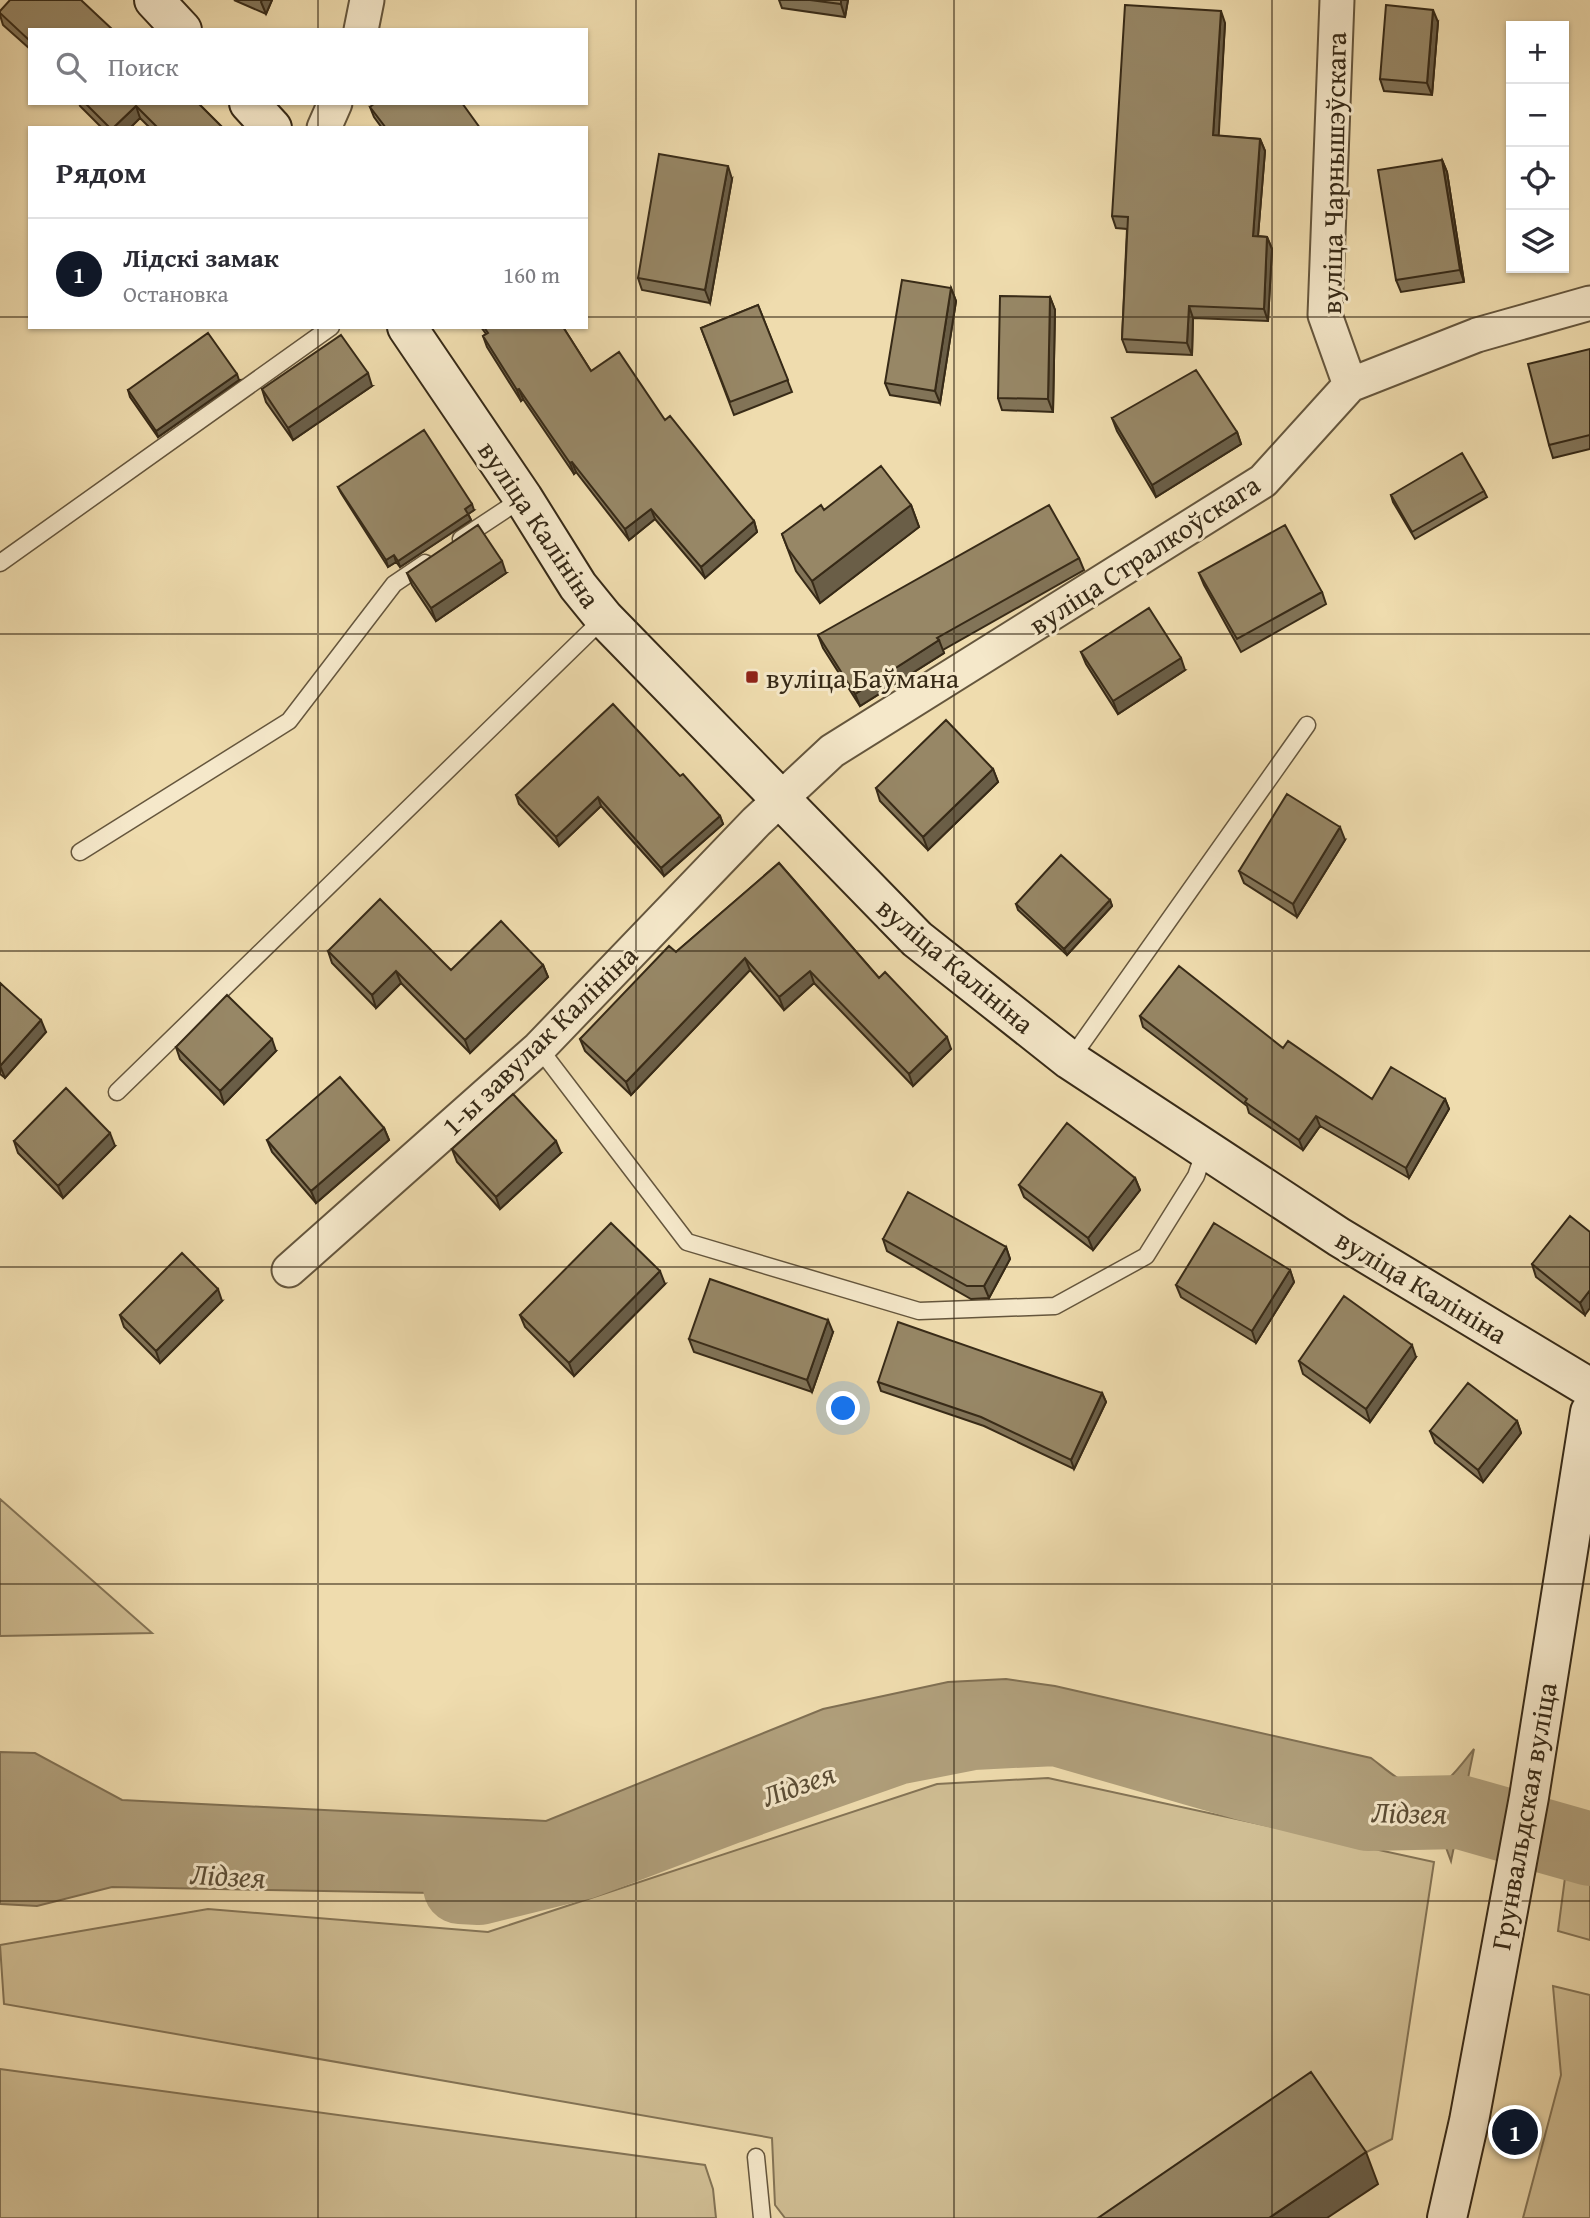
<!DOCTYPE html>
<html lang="ru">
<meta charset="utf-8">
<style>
:root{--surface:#fff;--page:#f2f2f3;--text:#2b2b33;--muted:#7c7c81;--line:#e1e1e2;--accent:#111827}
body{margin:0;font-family:"Gentium Book Plus",serif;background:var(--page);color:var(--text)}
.controls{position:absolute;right:21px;top:21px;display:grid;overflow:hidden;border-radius:0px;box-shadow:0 2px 5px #0004}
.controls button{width:63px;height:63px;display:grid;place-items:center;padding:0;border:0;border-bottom:2px solid var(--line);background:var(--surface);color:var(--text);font:35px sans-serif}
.you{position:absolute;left:844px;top:1409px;width:24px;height:24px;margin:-18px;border:5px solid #fff;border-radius:50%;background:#1a73e8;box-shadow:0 0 0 10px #1a73e833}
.badge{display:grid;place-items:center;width:46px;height:46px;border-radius:50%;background:var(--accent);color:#fff;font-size:23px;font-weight:700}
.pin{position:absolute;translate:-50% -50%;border:4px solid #fff;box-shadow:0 2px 7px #0006}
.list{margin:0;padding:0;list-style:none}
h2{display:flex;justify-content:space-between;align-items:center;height:91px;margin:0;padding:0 28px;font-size:30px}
h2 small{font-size:23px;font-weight:400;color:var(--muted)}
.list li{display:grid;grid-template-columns:46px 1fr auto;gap:21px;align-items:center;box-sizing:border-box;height:112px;padding:0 28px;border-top:2px solid var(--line)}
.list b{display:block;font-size:26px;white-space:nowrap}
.list p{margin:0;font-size:23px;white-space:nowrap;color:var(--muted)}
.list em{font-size:23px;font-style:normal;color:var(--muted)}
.icon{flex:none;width:38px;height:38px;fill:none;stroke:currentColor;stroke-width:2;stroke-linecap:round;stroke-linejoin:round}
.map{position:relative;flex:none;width:1590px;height:2218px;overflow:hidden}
.search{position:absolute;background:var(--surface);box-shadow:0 2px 5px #0004;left:28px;top:28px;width:560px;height:77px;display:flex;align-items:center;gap:18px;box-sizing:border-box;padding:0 24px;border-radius:0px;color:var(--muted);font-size:26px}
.panel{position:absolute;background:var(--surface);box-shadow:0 2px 5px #0004;left:28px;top:126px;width:560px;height:203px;border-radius:0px}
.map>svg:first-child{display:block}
.green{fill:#d0be94;stroke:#847456;stroke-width:2}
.water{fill:#b09f7b;stroke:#807053;stroke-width:2}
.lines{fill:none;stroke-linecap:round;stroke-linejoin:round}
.river{stroke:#b09f7b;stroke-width:74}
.lane-casing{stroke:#65563d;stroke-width:19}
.street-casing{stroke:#65563d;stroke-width:37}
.secondary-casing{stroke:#372a17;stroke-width:42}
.lane{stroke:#f5e8ca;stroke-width:16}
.street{stroke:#f5e8ca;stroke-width:33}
.secondary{stroke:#f5e8ca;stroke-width:38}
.wall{fill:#827458;stroke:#372a17;stroke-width:2}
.shaded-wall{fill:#6a5e47;stroke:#372a17;stroke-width:2}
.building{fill:#978766;stroke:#372a17;stroke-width:2}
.grid{fill:none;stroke:#372a17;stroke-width:2;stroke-opacity:0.55}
.poi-dot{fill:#8f2418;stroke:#f5e8ca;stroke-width:2.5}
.labels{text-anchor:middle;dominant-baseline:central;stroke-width:6;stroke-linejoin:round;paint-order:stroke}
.street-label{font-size:28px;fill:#372a17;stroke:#f5e8ca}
.poi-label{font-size:28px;fill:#372a17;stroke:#f5e8ca;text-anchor:start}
.water-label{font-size:30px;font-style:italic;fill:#5b4d35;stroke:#f5e8ca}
</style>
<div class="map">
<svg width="1590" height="2218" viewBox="0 0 1590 2218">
<rect width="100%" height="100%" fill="#efdcae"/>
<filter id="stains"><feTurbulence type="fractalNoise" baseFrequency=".00286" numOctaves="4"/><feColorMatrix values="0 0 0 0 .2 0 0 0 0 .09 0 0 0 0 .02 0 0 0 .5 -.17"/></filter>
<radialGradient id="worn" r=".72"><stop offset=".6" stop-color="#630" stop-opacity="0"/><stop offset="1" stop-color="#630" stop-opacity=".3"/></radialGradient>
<path class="green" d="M0,1499L152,1633L0,1636Z
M1048,1778L1434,1862L1392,2139L1359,2156L1156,2218H785L775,2205L772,2138L4,2004L0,1945L208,1909L488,1932L937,1784Z
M1566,1870L1590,1875V1940L1558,1931Z
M1553,1986L1590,1995V2218H1523L1561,2075Z
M0,2069L705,2165L713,2189L716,2218H0Z"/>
<path class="water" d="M1006,1679L1055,1686L1371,1758C1389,1771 1421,1804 1444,1783C1456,1773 1465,1760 1474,1749L1451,1861L1437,1823L1025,1725L894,1743L490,1894L112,1887L37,1906L0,1904V1752L35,1753L122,1800L546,1821L823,1709L948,1682Z
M1577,1819H1590V1858L1573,1853L1561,1840Z"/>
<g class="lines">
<path class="river" d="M460,1887L479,1888L584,1862L729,1807L896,1748L973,1733L1056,1729L1243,1783L1368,1814L1460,1812L1590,1849"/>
<defs>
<path id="lane" d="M461,539L523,498
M0,563L331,327
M80,852L289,721L394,584L425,563
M539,1048L687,1242L919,1311L1055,1306L1146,1256L1196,1176L1205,1150
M1070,1060L1307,725
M117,1092L604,618
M756,2157L762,2218"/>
<path id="street" d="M1337,0L1325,315L1350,385
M361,30L367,0
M324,128L335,103
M289,1270L539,1048L756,822L832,751L1263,481L1350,385L1477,335L1590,303"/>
<path id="secondary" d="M154,0L182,30
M249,103L272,128
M407,327L523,498L578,586L604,618L917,939L1070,1060L1339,1237L1590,1388
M1447,2218L1469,2121L1529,1797L1590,1412"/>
</defs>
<use href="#lane" class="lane-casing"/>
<use href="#street" class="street-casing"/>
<use href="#secondary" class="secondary-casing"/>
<use href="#lane" class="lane"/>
<use href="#street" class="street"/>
<use href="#secondary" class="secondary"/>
</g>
<path class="wall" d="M234,0H272L266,14Z
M779,0H848L845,17L782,8Z
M0,11L30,30V49L3,25L0,15Z
M1438,22L1432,95L1384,91L1380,79Z
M1225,23L1218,136L1260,139L1265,151L1258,236L1267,237L1272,249L1268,321L1193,318L1192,355L1127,352L1122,339L1127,229L1116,228L1112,216Z
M79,103H198L223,128H150L140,118L130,128H102L80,106Z
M370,107L480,128H382L374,117Z
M1442,160L1447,172L1464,282L1401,292L1396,280Z
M732,179L710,303L642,290L638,278Z
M951,288L956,301L940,403L890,395L885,383Z
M1050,297L1055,310L1053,412L1002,410L998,398Z
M758,305L792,392L734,415L701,328Z
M481,327H563L591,371L665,420L754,521L757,532L705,578L655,519L629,540L576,472L574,474L523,399L521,401L487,347L483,336L486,334Z
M1590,349V449L1553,458L1549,445Z
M239,380L158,437L130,397L128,390Z
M372,386L293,440L266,402L262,389Z
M1112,418L1237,432L1241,444L1156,497L1117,431Z
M338,487L474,510L468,514L471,520L400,567L396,562L388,567L341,493Z
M1484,491L1487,497L1415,539L1393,502L1391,495Z
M911,505L919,527L820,603L796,571L782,534L824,510Z
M1079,558L1084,570L943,650L944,653L860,706L823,648L818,635Z
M407,573H506L436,621L412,585Z
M1199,573L1322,592L1326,604L1241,652L1204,585Z
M1081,652L1185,670L1118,714L1086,664Z
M993,769L998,782L928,850L880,801L876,788Z
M680,776L720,816L723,824L664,876L601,806L559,846L519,804L516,795Z
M1345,840L1297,917L1244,883L1239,871Z
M779,863L879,978L951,1049L913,1086L814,983L784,1010L750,970L631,1095L585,1051L580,1039L676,952Z
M1110,900L1112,906L1067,955L1018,910L1016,904Z
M328,951L451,970L543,965L548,977L470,1053L401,983L376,1008L332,963Z
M0,983L46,1032L5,1078L0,1074Z
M1140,1016L1283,1048L1372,1099H1445L1449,1109L1409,1178L1320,1126L1303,1150L1249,1113L1247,1106L1143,1027Z
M176,1047L276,1051L224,1104L180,1059Z
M384,1128L389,1140L316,1203L272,1152L267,1140Z
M14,1141L115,1146L63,1198L18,1153Z
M452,1149L561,1153L500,1209L457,1162Z
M1135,1178L1140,1190L1093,1250L1024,1197L1019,1185Z
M1590,1232L1585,1315L1536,1277L1532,1264Z
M883,1239L1006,1247L1010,1259L989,1298L971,1299L887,1251Z
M1290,1270L1294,1282L1256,1343L1181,1297L1176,1285Z
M665,1284L574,1376L525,1327L520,1315Z
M222,1301L160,1363L124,1327L120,1315Z
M833,1332L812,1392L694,1352L689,1339Z
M1416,1357L1370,1422L1303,1374L1299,1361Z
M878,1382L1102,1393L1106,1402L1074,1469L984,1426L881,1391Z
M1517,1421L1521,1433L1483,1482L1435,1443L1430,1431Z"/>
<path class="shaded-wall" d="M262,0H272L266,14L261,2Z
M841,0H848L845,17L841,4Z
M1433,10L1438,22L1432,95L1427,83Z
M1221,11L1225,23L1218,148L1213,135Z
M136,106L140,118L130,128H113Z
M1260,139L1265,151L1257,248L1253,236Z
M1442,160L1447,172L1464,282L1460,270Z
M728,166L732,179L710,303L705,290Z
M1267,237L1272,249L1268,321L1264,309Z
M951,288L956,301L940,403L935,391Z
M1050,297L1055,310L1053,412L1048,399Z
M1189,306L1193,318L1192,355L1187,343Z
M368,373L372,386L293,440L288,428Z
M237,374L239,380L158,437L156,431Z
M519,389L523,399L521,401L517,390Z
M1237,432L1241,444L1156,497L1152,485Z
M572,462L576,472L574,474L570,463Z
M472,504L474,510L467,515L465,509Z
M911,505L919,527L820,603L812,581Z
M651,509L655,519L629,540L625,529Z
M468,514L471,520L400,567L398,561Z
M754,521L757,532L705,578L701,567Z
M394,555L396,562L388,567L386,560Z
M502,561L506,573L436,621L431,608Z
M939,640L944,653L860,706L855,694Z
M1181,658L1185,670L1118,714L1113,701Z
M993,769L998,782L928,850L923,837Z
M598,797L601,806L559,846L556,837Z
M720,816L723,824L664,876L661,868Z
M1340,827L1345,840L1297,917L1293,904Z
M1110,900L1112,906L1067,955L1064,949Z
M745,958L750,970L631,1095L626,1082Z
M543,965L548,977L470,1053L465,1040Z
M396,971L401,983L376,1008L372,995Z
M810,971L814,983L784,1010L779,997Z
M41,1020L46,1032L5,1078L0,1066Z
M947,1037L951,1049L913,1086L909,1074Z
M272,1039L276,1051L224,1104L220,1091Z
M1445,1099L1449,1109L1409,1178L1406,1168Z
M1316,1116L1320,1126L1303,1150L1299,1140Z
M384,1128L389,1140L316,1203L311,1191Z
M110,1133L115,1146L63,1198L58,1186Z
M556,1141L561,1153L500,1209L496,1197Z
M1135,1178L1140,1190L1093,1250L1088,1238Z
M1006,1247L1010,1259L989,1298L984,1286Z
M1290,1270L1294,1282L1256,1343L1252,1331Z
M660,1271L665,1284L574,1376L569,1363Z
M218,1289L222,1301L160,1363L156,1351Z
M1590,1290V1308L1585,1315L1580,1303Z
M828,1320L833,1332L812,1392L807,1380Z
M1412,1345L1416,1357L1370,1422L1366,1409Z
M1102,1393L1106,1402L1074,1469L1071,1460Z
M1517,1421L1521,1433L1483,1482L1478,1470Z
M1366,2152L1378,2184L1327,2218H1269Z"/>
<path class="building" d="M10,0H81L113,30H30V41L0,13V11Z
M810,0H841V4Z
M1125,5L1221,11L1213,135L1260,139L1253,236L1267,237L1264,309L1189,306L1187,343L1122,339L1128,217L1112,216Z
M1386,5L1433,10L1427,83L1380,79Z
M85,103H198L223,128H158L136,106L113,128H110Z
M375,103H462L480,128H386L370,107Z
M659,154L728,166L705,290L638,278Z
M1442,160L1460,270L1396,280L1378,170Z
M902,280L951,288L935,391L885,383Z
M1000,296L1050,297L1048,399L998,398Z
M758,305L788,380L730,402L701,328Z
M484,327H563L591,371L619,352L665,420L670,416L754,521L701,567L651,509L625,529L572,462L570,463L519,389L517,390L483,336L488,333Z
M208,333L237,374L156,431L128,390Z
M341,335L368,373L288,428L262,389Z
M1590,349V435L1549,445L1528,364Z
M1196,370L1237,432L1152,485L1112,418Z
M424,430L472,504L465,509L468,514L398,561L394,555L386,560L338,487Z
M1462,453L1484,491L1412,532L1391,495Z
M881,466L911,505L812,581L788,549L782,534L821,505L824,510Z
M1049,505L1079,558L937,638L939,640L855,694L818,635Z
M478,525L502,561L431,608L407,573Z
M1285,525L1322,592L1237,639L1199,573Z
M1149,608L1181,658L1113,701L1081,652Z
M613,704L680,776L683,774L720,816L661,868L598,797L556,837L516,795Z
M946,720L993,769L923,837L876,788Z
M1287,794L1340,827L1293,904L1239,871Z
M1061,855L1110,900L1064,949L1016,904Z
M779,863L879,978L885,972L947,1037L909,1074L810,971L779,997L745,958L626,1082L580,1039L669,946L676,952Z
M380,899L451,970L501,921L543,965L465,1040L396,971L372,995L328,951Z
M1179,966L1283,1048L1288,1041L1372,1099L1391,1067L1445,1099L1406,1168L1316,1116L1299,1140L1245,1102L1247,1099L1140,1016Z
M0,983L41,1020L0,1066Z
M227,995L272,1039L220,1091L176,1047Z
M340,1077L384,1128L311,1191L267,1140Z
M66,1088L110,1133L58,1186L14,1141Z
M513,1094L556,1141L496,1197L452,1149Z
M1067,1123L1135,1178L1088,1238L1019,1185Z
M908,1192L1006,1247L984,1286H967L883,1239Z
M1570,1216L1590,1232V1290L1580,1303L1532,1264Z
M611,1223L660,1271L569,1363L520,1315Z
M1214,1223L1290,1270L1252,1331L1176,1285Z
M182,1253L218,1289L156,1351L120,1315Z
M710,1279L828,1320L807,1380L689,1339Z
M1344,1296L1412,1345L1366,1409L1299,1361Z
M898,1322L1102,1393L1071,1460L981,1417L878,1382Z
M1468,1383L1517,1421L1478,1470L1430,1431Z
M1311,2072L1366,2152L1269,2218H1098Z"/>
<path class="grid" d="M318,0V30M636,0V2218M954,0V2218M1272,0V2218M318,103V128M0,317H30M586,317H1590M318,327V2218M0,634H1590M0,951H1590M0,1267H1590M0,1584H1590M0,1901H1590"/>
<rect class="poi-dot" x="745" y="670" width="14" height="14" rx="3.5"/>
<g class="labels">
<g class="street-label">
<text transform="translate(1333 173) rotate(-89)">вуліца Чарнышэўскага</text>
<text transform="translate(540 524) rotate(56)">вуліца Калініна</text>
<text transform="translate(1144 554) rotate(-33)">вуліца Стралкоўскага</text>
<text transform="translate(956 965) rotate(40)">вуліца Калініна</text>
<text transform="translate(539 1040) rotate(-44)">1-ы завулак Калініна</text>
<text transform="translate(1422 1286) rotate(31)">вуліца Калініна</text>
<text transform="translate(1523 1816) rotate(-80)">Грунвальдская вуліца</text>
</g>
<g class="poi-label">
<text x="766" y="677">вуліца Баўмана</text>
</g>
<g class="water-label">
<text transform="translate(798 1784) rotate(-20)">Лідзея</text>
<text transform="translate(1409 1812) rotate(1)">Лідзея</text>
<text transform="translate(228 1875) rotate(3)">Лідзея</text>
</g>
</g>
<rect width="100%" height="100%" filter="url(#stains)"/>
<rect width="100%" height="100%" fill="url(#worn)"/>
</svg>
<div class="controls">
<button>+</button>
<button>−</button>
<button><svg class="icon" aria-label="locate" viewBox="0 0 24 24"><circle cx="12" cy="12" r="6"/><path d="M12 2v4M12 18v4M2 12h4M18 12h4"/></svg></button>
<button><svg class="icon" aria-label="layers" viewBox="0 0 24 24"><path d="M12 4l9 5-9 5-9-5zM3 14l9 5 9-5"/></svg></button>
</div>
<div class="you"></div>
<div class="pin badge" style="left:1515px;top:2132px">1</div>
<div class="search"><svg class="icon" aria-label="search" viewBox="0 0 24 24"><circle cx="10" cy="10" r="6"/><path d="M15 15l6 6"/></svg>Поиск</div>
<section class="panel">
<h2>Рядом<small></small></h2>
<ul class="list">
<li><span class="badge">1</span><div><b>Лідскі замак</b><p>Остановка</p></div><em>160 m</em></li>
</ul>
</section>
</div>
